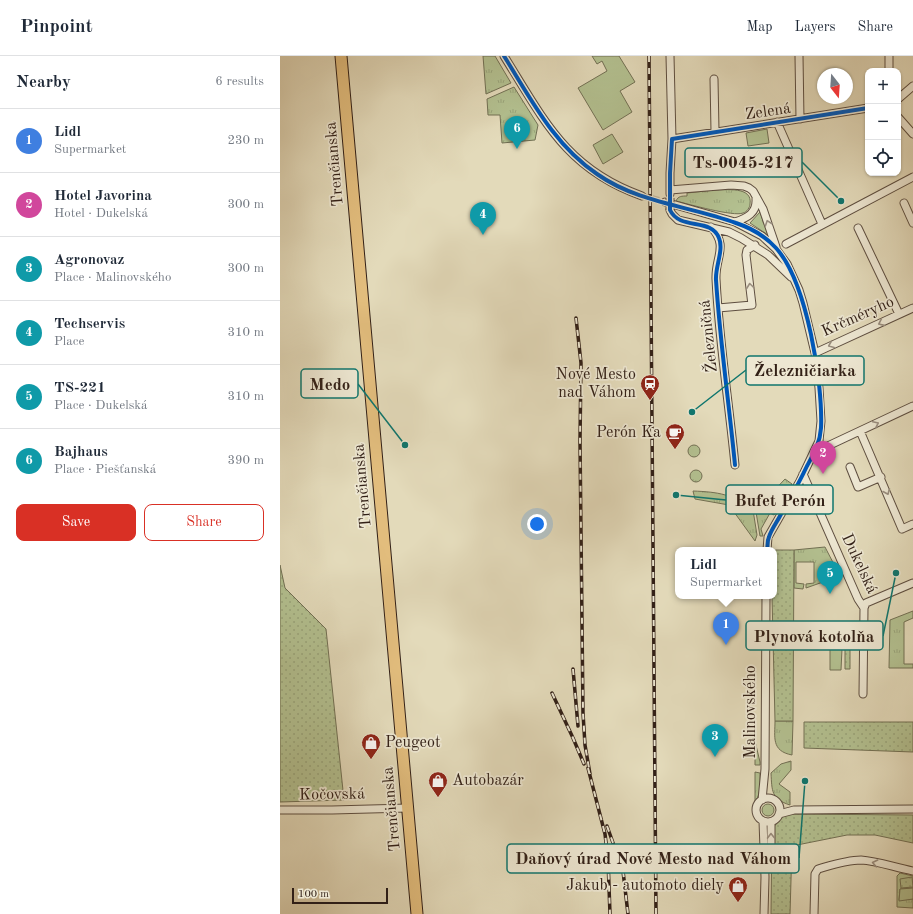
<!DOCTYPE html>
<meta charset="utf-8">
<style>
:root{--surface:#fff;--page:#f2f2f3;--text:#1f2937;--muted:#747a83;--line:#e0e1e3;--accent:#d93025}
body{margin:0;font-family:"Old Standard TT",serif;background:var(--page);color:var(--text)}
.controls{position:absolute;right:12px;top:12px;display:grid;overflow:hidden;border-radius:8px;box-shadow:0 1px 3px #0004}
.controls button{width:36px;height:36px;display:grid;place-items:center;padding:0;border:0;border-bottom:1px solid var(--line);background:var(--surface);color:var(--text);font:20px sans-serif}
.compass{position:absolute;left:537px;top:12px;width:36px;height:36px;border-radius:50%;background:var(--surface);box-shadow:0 1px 3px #0004;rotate:163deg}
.scale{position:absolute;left:12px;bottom:10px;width:96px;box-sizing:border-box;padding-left:4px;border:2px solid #322017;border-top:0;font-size:11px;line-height:14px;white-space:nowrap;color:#322017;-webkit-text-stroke:3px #ede7d2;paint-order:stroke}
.you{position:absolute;left:257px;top:468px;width:14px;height:14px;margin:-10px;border:3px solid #fff;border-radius:50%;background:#1a73e8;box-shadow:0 0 0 6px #1a73e833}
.badge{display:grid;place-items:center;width:26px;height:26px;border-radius:50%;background:var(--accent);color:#fff;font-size:13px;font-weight:700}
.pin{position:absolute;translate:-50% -33px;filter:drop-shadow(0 1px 2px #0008)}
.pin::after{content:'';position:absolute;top:21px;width:14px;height:12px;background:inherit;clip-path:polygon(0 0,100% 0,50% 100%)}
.popup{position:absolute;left:395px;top:491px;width:102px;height:52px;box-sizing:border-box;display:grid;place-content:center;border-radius:8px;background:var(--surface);filter:drop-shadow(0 1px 3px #0005);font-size:13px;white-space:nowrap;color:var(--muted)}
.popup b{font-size:15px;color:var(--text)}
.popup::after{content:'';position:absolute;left:50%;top:100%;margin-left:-8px;border:8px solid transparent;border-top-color:var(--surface)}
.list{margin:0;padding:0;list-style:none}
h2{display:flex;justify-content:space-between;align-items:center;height:52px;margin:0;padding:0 16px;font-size:17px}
h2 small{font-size:13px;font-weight:400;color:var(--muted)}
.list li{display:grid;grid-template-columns:26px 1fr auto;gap:12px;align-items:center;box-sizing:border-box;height:64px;padding:0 16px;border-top:1px solid var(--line)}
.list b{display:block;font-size:15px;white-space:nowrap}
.list p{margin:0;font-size:13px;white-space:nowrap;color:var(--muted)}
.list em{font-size:13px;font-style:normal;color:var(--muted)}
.actions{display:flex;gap:8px;padding:12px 16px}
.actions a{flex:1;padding:9px 0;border:1px solid var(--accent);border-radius:8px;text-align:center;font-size:14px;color:var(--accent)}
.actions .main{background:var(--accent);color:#fff}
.icon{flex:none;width:22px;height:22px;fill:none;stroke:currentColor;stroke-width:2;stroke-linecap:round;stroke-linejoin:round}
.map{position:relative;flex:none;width:633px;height:858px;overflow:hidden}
header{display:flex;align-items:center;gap:24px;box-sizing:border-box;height:56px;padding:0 20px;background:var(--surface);border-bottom:1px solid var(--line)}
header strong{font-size:19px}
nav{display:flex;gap:22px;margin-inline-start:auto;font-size:14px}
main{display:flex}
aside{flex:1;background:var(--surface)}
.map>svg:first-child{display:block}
.grass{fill:url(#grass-tufts);stroke:#727054}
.park{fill:url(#park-dots);stroke:#727054}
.pitch{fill:#b3c090;stroke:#727054}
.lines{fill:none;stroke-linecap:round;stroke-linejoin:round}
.street-tunnel{stroke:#c0b599;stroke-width:7;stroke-dasharray:7 3.5;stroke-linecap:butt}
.street-casing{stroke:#5e4e40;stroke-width:9}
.primary-casing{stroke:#322017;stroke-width:13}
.street{stroke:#ede7d2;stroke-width:7}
.primary{stroke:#e2bd7d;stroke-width:11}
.rail-casing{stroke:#322017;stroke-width:3.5}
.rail{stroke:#ede7d2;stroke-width:2;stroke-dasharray:6;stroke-linecap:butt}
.street-bridge-casing{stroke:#5e4e40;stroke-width:9;stroke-linecap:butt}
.street-bridge{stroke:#ede7d2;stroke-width:7}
.cycleway-casing{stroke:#ede7d2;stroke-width:6}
.cycleway{stroke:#0057b8;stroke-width:4}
.oneway{stroke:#998d7e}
.labels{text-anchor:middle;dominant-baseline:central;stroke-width:3.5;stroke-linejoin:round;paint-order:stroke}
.street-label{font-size:16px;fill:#322017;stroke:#ede7d2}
.poi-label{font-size:16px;fill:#322017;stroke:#ede7d2;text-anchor:end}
.leader{fill:none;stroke:#0f766e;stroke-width:1.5}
.callout-dot{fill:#0f766e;stroke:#ede7d2;stroke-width:1.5}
.callout{fill:#ede7d2;stroke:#0f766e;stroke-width:1.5}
.callout-label{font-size:17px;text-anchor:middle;font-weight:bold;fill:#322017}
</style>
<header>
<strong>Pinpoint</strong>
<nav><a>Map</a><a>Layers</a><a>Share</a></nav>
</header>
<main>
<aside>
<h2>Nearby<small>6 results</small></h2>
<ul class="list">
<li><span class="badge" style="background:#3f7fe0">1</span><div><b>Lidl</b><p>Supermarket</p></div><em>230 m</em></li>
<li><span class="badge" style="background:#d1479c">2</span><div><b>Hotel Javorina</b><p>Hotel · Dukelská</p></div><em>300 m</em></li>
<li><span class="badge" style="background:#0f9aa8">3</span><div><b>Agronovaz</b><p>Place · Malinovského</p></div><em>300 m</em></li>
<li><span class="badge" style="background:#0f9aa8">4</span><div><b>Techservis</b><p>Place</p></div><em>310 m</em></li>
<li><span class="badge" style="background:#0f9aa8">5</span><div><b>TS-221</b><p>Place · Dukelská</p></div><em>310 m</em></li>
<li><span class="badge" style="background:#0f9aa8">6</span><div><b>Bajhaus</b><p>Place · Piešťanská</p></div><em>390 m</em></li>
</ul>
<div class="actions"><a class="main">Save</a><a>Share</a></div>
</aside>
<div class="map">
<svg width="633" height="858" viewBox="0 0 633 858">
<defs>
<pattern id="grass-tufts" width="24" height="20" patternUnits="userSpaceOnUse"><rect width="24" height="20" fill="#b3c090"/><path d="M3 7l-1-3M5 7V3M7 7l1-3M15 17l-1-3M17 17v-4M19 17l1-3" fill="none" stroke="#9aa57b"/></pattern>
<pattern id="park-dots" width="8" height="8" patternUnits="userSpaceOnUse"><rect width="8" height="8" fill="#b3c090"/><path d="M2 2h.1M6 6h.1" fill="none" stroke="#9aa57b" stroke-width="1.8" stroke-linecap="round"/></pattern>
</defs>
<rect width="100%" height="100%" fill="#e3daba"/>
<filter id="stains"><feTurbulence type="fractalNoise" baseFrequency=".005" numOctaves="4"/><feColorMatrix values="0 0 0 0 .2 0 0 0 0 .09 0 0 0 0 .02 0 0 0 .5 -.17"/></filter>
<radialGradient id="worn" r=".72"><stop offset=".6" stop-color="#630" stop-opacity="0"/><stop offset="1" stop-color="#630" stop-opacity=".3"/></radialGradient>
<path class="grass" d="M203,0H215L231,27L206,38Z
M234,31L258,69L255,84L222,87L220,59H208L207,43Z
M435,134C445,134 473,130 470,148C470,151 467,156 463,157C454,161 408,148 396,145C398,140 402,140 407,140V137Z
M480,156L488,179L470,167Z
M408 395a6 6 0 1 1 12 0a6 6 0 1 1-12 0Z
M410 420a6 6 0 1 1 12 0a6 6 0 1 1-12 0Z
M505,423L512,428L501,447L487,442Z
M413,435C438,436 453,438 473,454L477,479L475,485L449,449L415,443Z
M479,445L496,451L497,454L494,459L490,457L481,473L483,480H480L475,450Z
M545,491L560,520L526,532V528L534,527V506H516V527L524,528L523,533L514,532V494Z
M633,555V562L624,566V608H633V612H609L610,564Z
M495,665H513L512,699C491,695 495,681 495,665Z
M475,685L480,706V709H475Z
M511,705V714L499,728L510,736V749C491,743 492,735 491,717L501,708Z
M475,716L480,717C480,727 481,738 475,746Z
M482 754a6 6 0 1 1 12 0a6 6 0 1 1-12 0Z
M620,817L633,820V832L620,833L619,844L633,843V852L617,851V820Z"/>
<path class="park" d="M493,494H514L513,665H495L492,540H494Z
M0,509L5,532L46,573L64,744L0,746Z
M550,586H567L570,594V613H565V592L562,590L559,591L550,592Z
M524,666H633V696L524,692Z
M511,758L633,759V787L595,779H567L512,790L510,858H491L492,773L502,761Z
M632,821L633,831L621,832L620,823Z"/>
<path class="pitch" d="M312,0H339L355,26L340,35L352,56L323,74L298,32L327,15L322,5L317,8Z
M487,73L489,87L468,90L466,77Z
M332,78L343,96L323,108L313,89Z
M550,593H562L561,614H550Z
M633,832V843L619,845L620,833Z"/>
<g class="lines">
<path class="street-tunnel" d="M362,140L385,146"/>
<defs>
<path id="street" d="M224,0C264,64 286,113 362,140
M390,0L392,83L390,117V138
M519,0L520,63
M609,0V15
M434,23L435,75
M618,43L633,30
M618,61L633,78
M497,66L542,168
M392,83L588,52
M390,134L451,129L464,130L469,132L473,135L483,153L496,191
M385,146L455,166L482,180L496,193L507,208L519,234L523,247L535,297L539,332L541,365L539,385L520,425L488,481L487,494
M624,147L633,167
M390,154L392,158L398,164L449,176L461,182L488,199L511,221
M455,166C467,162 477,157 476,143
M431,171C449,190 435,201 436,223C439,285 449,347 455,409
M578,172L619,258
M506,188L633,121
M438,252L472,249L466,199L467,194L475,189
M535,297L633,252
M580,375L622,473L633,468
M535,396L633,350
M570,411L578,431L601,421
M523,418L578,543L584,552L583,638
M512,440L520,437L533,441
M584,552L586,547L633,527
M476 754a12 12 0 1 1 24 0a12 12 0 1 1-24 0Z
M482,744L485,713L486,540
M0,754H52L128,752
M499,758L514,754L633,753
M483,765L485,821L484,858
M487,813L491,793V766
M534,858L535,818L538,813C552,809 567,804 581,804C598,805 616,812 633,815"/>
<path id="primary" d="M61,0L137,858"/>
</defs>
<use href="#street" class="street-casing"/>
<use href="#primary" class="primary-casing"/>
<use href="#street" class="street"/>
<use href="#primary" class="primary"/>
<defs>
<path id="rail" d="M369,0L376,858
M296,262L301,307L300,385L303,657L305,689L310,718
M293,613L298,670
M272,637L293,682L304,708
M308,712L325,778L328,803L330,858
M327,770L343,815L348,858"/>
</defs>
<use href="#rail" class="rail-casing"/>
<use href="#rail" class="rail"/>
<defs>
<path id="street-bridge" d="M390,142V154"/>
</defs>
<use href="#street-bridge" class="street-bridge-casing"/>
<use href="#street-bridge" class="street-bridge"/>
<defs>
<path id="cycleway" d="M224,0C251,43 274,89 317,118C358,147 410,150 456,167C471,172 485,180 496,192C527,226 543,327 541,372C540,387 534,397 527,410C519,427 510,443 500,460C497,466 491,474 489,481C487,485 488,490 487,494
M455,409C449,347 440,286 436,224C435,211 444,194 439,182C431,161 400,175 390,154V117L392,83L588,52"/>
</defs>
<use href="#cycleway" class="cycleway-casing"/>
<use href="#cycleway" class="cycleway"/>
</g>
<defs><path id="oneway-chevron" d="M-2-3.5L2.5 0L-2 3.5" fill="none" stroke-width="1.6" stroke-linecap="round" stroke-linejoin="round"/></defs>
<g class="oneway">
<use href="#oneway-chevron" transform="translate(488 167) rotate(-109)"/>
<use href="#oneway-chevron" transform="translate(470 230) rotate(-97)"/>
<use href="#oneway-chevron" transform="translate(601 267) rotate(156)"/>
<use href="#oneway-chevron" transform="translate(551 289) rotate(157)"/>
<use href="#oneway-chevron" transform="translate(596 368) rotate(-25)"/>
<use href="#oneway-chevron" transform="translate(607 436) rotate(67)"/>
<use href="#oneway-chevron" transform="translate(491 780) rotate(-91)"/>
<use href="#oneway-chevron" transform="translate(595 807) rotate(-168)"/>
</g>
<defs>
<symbol id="station-pin" viewBox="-11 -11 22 30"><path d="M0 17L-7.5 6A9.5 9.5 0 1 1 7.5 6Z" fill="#8f2418" stroke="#ede7d2"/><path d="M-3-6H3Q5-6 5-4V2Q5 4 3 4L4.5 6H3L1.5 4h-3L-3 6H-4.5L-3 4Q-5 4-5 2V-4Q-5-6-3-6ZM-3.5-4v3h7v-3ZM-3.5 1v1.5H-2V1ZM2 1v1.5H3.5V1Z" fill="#fff"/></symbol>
<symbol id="cafe-pin" viewBox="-11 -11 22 30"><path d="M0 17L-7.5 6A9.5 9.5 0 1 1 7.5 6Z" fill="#8f2418" stroke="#ede7d2"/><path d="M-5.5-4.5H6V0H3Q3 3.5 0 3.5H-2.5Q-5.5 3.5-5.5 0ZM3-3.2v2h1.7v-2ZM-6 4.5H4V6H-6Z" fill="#fff"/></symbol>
<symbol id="shop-pin" viewBox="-11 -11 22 30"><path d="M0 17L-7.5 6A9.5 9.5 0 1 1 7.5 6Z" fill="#8f2418" stroke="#ede7d2"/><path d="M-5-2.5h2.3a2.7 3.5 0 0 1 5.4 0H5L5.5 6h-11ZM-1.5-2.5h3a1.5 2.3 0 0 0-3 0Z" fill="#fff"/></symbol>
</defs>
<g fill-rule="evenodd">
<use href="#station-pin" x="359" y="317" width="22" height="30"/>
<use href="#cafe-pin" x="384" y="366" width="22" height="30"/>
<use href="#shop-pin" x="80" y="676" width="22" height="30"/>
<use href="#shop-pin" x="147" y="714" width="22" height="30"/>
<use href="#shop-pin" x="447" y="819" width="22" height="30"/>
</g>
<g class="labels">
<g class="street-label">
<text transform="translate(488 56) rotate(-8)">Zelená</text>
<text transform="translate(55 108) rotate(-95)">Trenčianska</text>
<text transform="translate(578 261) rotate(-24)">Krčméryho</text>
<text transform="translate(429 280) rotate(-96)">Železničná</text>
<text transform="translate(83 430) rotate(-95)">Trenčianska</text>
<text transform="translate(579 508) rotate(65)">Dukelská</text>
<text transform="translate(471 656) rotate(-90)">Malinovského</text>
<text transform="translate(52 739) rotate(-1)">Kočovská</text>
<text transform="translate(112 753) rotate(-95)">Trenčianska</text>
</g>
<g class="poi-label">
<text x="356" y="319">Nové Mesto<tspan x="356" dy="18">nad Váhom</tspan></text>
<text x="381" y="377">Perón Ka</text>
<text x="105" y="687" text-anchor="start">Peugeot</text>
<text x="172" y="725" text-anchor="start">Autobazár</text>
<text x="444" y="830">Jakub - automoto diely</text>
</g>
</g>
<path class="leader" d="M561 145L522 106M412 356L466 314M125 389L78 328M396 439L446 444M616 517L603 580M525 725L519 802"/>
<g class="callout-dot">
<circle cx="561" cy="145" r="4"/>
<circle cx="412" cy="356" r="4"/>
<circle cx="125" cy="389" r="4"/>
<circle cx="396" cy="439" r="4"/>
<circle cx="616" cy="517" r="4"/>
<circle cx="525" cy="725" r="4"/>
</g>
<g class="callout">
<rect x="405" y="92" width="117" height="29" rx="4"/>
<rect x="466" y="300" width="118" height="29" rx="4"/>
<rect x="21" y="313" width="57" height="29" rx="4"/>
<rect x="446" y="429" width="107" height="29" rx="4"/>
<rect x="466" y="565" width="137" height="29" rx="4"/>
<rect x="227" y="788" width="292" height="29" rx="4"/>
</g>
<g class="callout-label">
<text x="463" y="112">Ts-0045-217</text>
<text x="525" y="320">Železničiarka</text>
<text x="50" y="334">Medo</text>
<text x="500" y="450">Bufet Perón</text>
<text x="534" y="586">Plynová kotolňa</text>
<text x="373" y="808">Daňový úrad Nové Mesto nad Váhom</text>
</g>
<rect width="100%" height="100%" filter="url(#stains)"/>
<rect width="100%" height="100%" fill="url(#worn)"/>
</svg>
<div class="controls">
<button>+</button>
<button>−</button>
<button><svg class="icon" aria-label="locate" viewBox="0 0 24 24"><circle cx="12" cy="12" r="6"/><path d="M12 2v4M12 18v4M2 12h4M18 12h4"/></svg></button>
</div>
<svg class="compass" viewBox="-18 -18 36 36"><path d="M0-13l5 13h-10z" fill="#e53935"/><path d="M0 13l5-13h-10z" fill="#747a83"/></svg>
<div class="scale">100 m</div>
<div class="you"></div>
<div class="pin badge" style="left:446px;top:589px;background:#3f7fe0">1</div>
<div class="popup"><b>Lidl</b>Supermarket</div>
<div class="pin badge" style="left:543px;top:418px;background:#d1479c">2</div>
<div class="pin badge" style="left:435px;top:701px;background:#0f9aa8">3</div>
<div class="pin badge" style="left:203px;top:179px;background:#0f9aa8">4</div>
<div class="pin badge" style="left:550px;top:538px;background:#0f9aa8">5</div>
<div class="pin badge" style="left:237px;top:93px;background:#0f9aa8">6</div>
</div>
</main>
